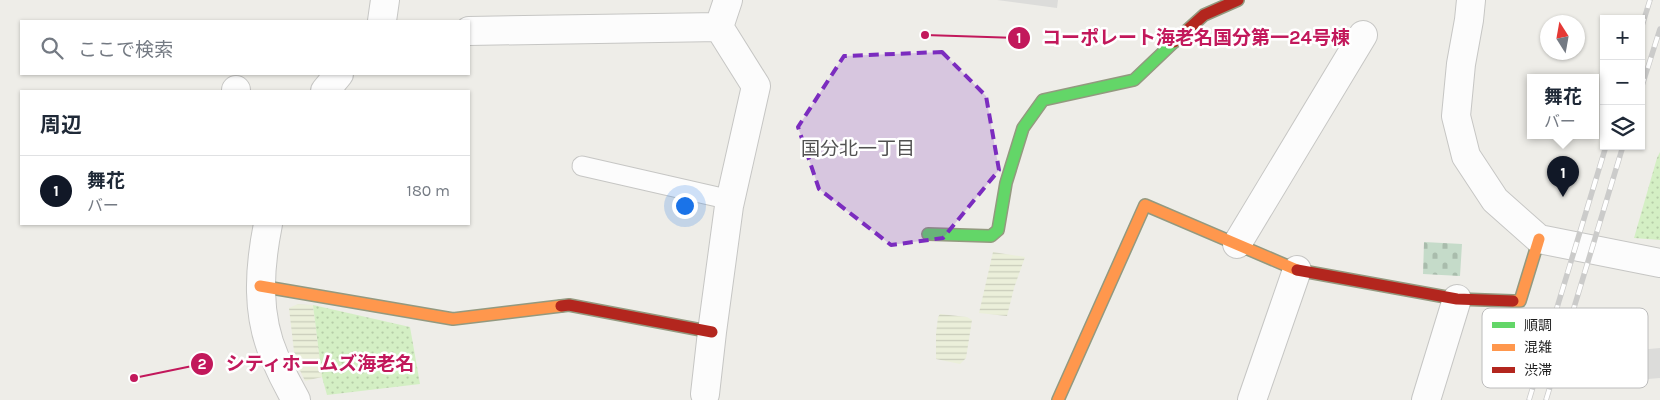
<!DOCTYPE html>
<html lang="ja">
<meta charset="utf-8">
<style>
:root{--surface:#fff;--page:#f6f6f7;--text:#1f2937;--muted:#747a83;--line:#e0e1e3;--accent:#111827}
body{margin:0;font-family:Karla,"Noto Sans JP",sans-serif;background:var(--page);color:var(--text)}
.controls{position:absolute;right:15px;top:15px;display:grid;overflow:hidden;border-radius:0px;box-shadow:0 1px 4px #0004}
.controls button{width:45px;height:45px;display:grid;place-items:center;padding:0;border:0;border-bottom:1px solid var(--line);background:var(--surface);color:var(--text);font:25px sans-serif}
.compass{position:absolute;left:1540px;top:15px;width:45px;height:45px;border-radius:50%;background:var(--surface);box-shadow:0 1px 4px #0004;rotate:349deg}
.you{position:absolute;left:684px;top:205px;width:18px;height:18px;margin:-12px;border:4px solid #fff;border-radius:50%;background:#1a73e8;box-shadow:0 0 0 8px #1a73e833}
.badge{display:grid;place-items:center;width:32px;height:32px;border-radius:50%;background:var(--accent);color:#fff;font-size:16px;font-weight:700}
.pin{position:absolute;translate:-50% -41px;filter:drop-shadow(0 1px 2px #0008)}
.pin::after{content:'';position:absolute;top:26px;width:18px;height:15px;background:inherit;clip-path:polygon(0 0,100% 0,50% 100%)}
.popup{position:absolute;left:1527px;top:74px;width:72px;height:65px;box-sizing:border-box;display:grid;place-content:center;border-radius:0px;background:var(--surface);filter:drop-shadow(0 1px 4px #0005);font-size:16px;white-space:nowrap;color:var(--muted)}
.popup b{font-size:19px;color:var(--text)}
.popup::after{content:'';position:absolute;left:50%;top:100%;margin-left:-10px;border:10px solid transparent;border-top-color:var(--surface)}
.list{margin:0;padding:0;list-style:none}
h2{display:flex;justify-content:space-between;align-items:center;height:65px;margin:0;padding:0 20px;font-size:21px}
h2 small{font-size:16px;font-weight:400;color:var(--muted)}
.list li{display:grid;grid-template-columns:32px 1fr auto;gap:15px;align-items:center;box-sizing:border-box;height:70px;padding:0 20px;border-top:1px solid var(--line)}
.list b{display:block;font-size:19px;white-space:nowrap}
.list p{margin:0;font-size:16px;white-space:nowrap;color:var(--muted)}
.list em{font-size:16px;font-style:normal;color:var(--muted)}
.icon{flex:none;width:28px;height:28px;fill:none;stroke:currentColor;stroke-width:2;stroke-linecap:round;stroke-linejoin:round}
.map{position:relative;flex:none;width:1660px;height:400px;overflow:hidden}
.search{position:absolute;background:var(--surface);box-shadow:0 1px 4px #0004;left:20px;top:20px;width:450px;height:55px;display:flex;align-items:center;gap:12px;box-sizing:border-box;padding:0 18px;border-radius:0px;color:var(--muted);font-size:19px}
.panel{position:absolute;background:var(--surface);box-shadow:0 1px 4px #0004;left:20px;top:90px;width:450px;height:135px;border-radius:0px}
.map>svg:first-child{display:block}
.farmland{fill:url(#farmland-rules)}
.grass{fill:url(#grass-dots)}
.cemetery{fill:url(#cemetery-stones)}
.parking{fill:#dcdcda}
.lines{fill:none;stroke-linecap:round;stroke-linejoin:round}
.lane-casing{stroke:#c6c6c4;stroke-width:21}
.street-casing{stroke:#c6c6c4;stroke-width:30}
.fast-casing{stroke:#93997f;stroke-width:14}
.slow-casing{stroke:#93997f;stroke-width:14}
.jam-casing{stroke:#93997f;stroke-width:14}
.lane{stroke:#fcfcfc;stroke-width:19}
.street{stroke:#fcfcfc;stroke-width:28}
.fast{stroke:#63d668;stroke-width:11}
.slow{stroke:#ff974d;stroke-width:11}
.jam{stroke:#b3261e;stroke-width:11}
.rail-casing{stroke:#cbcbca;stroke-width:5.5}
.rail{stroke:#fff;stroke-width:4;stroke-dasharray:11;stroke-linecap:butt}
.marked{fill:#7b2cbf;fill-opacity:0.2;stroke:#7b2cbf;stroke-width:4;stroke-dasharray:10 6;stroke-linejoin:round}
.labels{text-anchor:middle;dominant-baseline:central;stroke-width:5;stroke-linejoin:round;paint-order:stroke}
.neighbourhood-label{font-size:19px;fill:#525252;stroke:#fff}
.key{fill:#fff;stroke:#bcbcbc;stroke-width:1}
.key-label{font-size:14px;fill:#1f1f1f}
.leader{fill:none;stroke:#c2185b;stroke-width:2}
.callout-dot{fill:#c2185b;stroke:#fff;stroke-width:2}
.mark-label{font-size:15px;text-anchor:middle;font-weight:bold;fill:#fff}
.callout-label{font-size:19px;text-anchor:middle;font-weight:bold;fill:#c2185b;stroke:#fff;stroke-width:5;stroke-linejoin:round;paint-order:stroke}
</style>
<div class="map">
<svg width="1660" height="400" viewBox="0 0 1660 400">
<defs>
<pattern id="farmland-rules" width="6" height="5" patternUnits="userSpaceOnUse" patternTransform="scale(1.25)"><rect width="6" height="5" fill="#ebefda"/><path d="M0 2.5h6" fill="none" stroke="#c9ccbb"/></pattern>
<pattern id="grass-dots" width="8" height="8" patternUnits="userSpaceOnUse" patternTransform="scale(1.25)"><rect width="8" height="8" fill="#d4efc4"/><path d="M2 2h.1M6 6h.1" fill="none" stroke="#b6cca8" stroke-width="1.8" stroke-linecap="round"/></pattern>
<pattern id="cemetery-stones" width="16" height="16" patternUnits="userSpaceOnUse" patternTransform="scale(1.25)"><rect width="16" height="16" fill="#c5dbc9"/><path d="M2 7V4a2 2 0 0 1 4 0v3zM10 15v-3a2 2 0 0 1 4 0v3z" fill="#a9bcac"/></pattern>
</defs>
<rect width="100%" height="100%" fill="#eeede8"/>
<path class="farmland" d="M993,252L1025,257L1014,288L1007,316L979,313Z
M298,304L313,305L322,377L305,381L295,360L289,308Z
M940,314L967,317L972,320L966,358L960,364L936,359V334L938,317Z"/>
<path class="grass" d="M1660,152V240L1634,238L1657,158Z
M313,305L410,327L420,384L327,395L322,377Z"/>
<path class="cemetery" d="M1424,242L1462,244L1460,276L1423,274Z"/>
<path class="parking" d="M997,0H1058L1057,8Z
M1660,348V378L1589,384L1593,354Z"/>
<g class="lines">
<defs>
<path id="lane" d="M582,166L731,200"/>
<path id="street" d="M1471,0L1469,20L1461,64L1456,116L1466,156L1495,200L1539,239L1660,263
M382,21L385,0
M469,31L719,27L728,0
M236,91V90
M325,91L339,74
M268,224C259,269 256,315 275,358C281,372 288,386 296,400
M1237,244L1363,35
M705,394L712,332L729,206L756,86L719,27
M1252,400L1297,270
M1426,400L1457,299"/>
<path id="fast" d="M928,234L991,236L998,230L1006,183L1023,128L1043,100L1134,80L1174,42"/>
<path id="slow" d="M260,286L453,319L561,306
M1513,301H1520L1539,239
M1058,400L1145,205L1297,270"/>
<path id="jam" d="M1174,42L1204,15L1238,0
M1297,270L1457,299L1513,301
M561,306L569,305L712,332"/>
</defs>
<use href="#lane" class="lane-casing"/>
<use href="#street" class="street-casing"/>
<use href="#fast" class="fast-casing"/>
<use href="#slow" class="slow-casing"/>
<use href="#jam" class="jam-casing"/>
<use href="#lane" class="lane"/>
<use href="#street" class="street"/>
<use href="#fast" class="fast"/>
<use href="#slow" class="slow"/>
<use href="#jam" class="jam"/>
<defs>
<path id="rail" d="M1641,29L1650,0
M1641,89L1660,29
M1529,400L1606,146
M1546,400L1623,146"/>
</defs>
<use href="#rail" class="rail-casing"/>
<use href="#rail" class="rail"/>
</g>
<path class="marked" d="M942,52L986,96L999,170L943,238L891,245L819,189L798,127L844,56Z"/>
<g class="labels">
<g class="neighbourhood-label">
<text x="858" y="149">国分北一丁目</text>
</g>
</g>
<rect x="1482" y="308" width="166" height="80" rx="8" class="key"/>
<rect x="1492" y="322" width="23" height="6" fill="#63d668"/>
<rect x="1492" y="344" width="23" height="7" fill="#ff974d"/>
<rect x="1492" y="367" width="23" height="6" fill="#b3261e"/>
<g class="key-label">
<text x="1524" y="330">順調</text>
<text x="1524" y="352">混雑</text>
<text x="1524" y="375">渋滞</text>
</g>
<path class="leader" d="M925 35L1019 38M134 378L202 364"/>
<g class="callout-dot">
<circle cx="925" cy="35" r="5"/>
<circle cx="134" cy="378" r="5"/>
<circle cx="1019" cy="38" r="12"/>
<circle cx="202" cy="364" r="12"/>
</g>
<g class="mark-label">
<text x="1019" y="43">1</text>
<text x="202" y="369">2</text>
</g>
<g class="callout-label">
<text x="1196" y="44">コーポレート海老名国分第一24号棟</text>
<text x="320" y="370">シティホームズ海老名</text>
</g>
</svg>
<div class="controls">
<button>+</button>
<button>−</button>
<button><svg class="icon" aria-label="layers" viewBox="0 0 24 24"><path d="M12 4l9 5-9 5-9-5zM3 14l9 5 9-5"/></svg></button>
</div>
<svg class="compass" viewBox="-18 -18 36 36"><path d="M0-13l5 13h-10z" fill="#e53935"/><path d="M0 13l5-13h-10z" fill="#747a83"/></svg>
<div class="you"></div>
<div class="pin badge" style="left:1563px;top:197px">1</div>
<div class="popup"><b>舞花</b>バー</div>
<div class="search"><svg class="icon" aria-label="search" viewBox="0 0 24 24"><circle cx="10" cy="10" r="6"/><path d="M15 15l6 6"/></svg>ここで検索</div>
<section class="panel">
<h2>周辺<small></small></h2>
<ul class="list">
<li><span class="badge">1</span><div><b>舞花</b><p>バー</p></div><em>180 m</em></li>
</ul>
</section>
</div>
